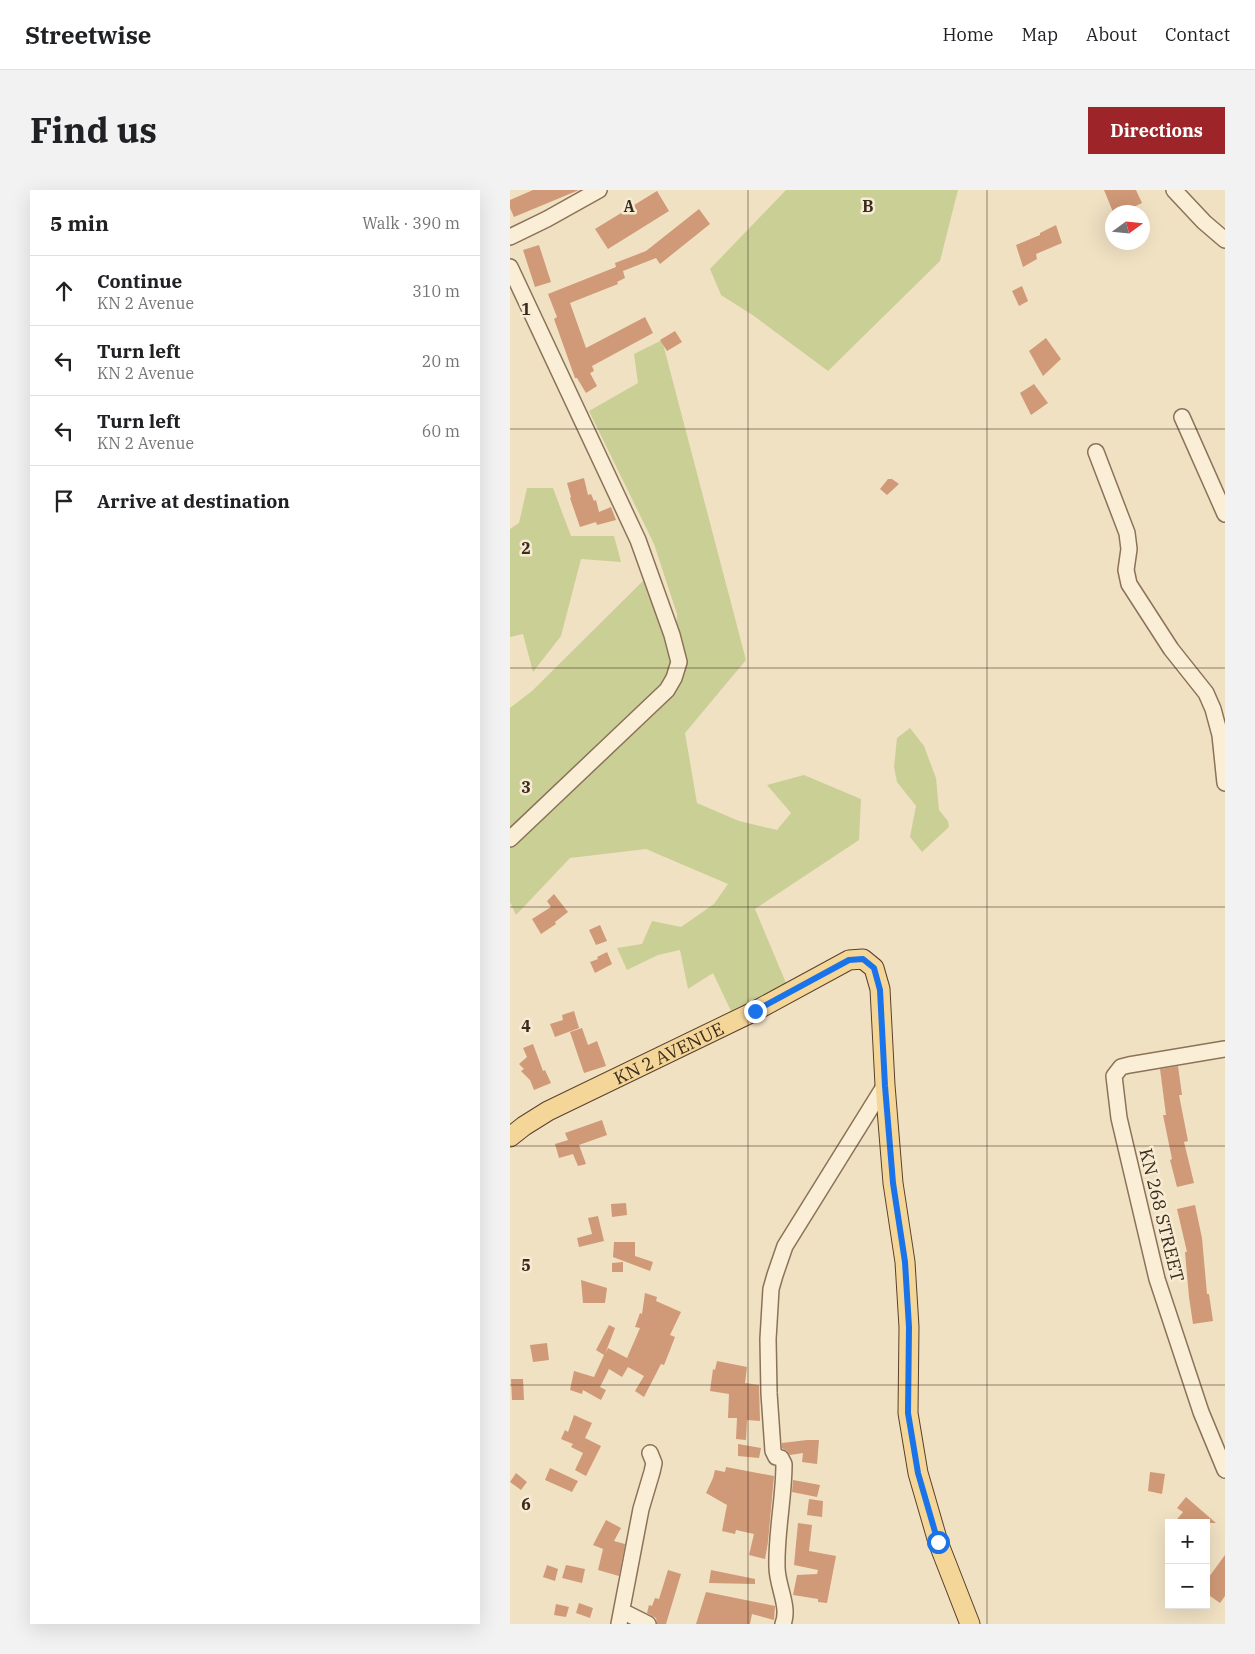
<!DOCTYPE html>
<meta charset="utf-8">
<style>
:root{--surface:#fff;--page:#f2f2f2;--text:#202124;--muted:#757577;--line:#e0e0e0;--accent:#9d2529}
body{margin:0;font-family:"IBM Plex Serif",serif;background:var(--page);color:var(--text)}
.controls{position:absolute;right:15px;bottom:15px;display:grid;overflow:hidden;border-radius:0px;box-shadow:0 5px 20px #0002}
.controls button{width:45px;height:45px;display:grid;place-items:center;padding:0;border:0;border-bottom:1px solid var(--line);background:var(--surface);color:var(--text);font:25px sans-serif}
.compass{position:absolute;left:595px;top:15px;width:45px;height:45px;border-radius:50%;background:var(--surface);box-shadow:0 5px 20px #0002;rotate:75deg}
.stop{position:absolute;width:15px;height:15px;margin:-11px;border:4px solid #1a73e8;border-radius:50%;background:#fff}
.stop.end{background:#1a73e8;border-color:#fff;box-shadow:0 1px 5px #0008}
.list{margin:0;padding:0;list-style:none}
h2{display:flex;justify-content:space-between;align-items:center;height:65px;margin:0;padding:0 20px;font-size:21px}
h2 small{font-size:16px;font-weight:400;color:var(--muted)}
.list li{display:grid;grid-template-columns:32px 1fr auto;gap:15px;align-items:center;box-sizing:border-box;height:70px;padding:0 20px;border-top:1px solid var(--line)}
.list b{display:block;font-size:19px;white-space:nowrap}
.list p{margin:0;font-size:16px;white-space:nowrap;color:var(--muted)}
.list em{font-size:16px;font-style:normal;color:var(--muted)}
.icon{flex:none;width:28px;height:28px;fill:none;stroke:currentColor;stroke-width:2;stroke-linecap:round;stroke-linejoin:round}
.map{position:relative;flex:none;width:715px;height:1434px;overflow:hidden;border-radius:0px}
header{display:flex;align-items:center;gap:30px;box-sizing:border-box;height:70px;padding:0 25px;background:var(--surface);border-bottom:1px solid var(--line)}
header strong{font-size:24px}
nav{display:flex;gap:28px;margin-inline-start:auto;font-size:18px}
.intro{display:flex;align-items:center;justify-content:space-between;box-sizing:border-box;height:120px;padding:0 30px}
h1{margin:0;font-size:35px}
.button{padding:12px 22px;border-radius:0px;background:var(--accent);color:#fff;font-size:18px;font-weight:700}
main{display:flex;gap:30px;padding:0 30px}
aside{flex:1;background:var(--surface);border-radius:0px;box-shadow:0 5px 20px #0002}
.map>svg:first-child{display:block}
.green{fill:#cacf96}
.building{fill:#d09977}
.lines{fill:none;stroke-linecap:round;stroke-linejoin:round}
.minor-casing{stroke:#8b7258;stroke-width:18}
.major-casing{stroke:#59402d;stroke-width:21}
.minor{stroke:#faefd6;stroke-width:15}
.major{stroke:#f5d699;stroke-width:19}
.route{stroke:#1a73e8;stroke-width:6}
.grid{fill:none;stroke:#3a2b1d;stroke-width:1;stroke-opacity:0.55}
.labels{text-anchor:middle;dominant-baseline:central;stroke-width:5;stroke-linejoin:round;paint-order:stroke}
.street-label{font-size:18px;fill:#3a2b1d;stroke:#f7ecd3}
.grid-label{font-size:16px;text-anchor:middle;font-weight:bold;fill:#3a2b1d;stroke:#f7ecd3;stroke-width:5;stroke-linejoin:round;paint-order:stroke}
</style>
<header>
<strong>Streetwise</strong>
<nav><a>Home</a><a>Map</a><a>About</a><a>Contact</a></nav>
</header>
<div class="intro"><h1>Find us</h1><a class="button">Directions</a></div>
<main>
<aside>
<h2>5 min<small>Walk · 390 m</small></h2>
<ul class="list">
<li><svg class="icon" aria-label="ahead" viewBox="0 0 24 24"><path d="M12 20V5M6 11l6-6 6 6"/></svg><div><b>Continue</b><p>KN 2 Avenue</p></div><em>310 m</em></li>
<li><svg class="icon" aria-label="left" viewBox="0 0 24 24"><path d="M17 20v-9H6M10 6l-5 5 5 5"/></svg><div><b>Turn left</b><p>KN 2 Avenue</p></div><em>20 m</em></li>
<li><svg class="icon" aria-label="left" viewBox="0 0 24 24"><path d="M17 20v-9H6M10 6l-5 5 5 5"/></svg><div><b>Turn left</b><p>KN 2 Avenue</p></div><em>60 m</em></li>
<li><svg class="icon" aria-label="arrive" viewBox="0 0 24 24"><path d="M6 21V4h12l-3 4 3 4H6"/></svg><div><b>Arrive at destination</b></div></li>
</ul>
</aside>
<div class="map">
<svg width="715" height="1434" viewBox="0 0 715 1434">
<rect width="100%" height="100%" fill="#f0e1c3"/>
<path class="green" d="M276,0H448L430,71L318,181L244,126L211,105L200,79Z
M152,150L236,470L175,543L187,613L229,631L267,640L281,623L257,595L294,585L351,609L349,650L245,719L276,793L221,821L203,783L178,799L170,760L148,765L117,780L107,758L132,754L142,731L171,737L204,714L218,694L136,659L60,668L6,725L0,712V518L22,501L140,384L164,484L167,424L144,354L79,221L128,193L124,164Z
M17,298H43L61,346H104L111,372L71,369L51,446L23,482L13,444L0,447V339L9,333Z
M400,538L414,556L426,588L429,620L438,631L439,637L412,662L400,647L406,616L387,592L384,577L387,548Z"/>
<path class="building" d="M23,0H69L4,27L0,18V10Z
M594,0H626L632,13L613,22H603Z
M147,1L159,21L98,59L85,39Z
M189,19L200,34L150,74L146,68L113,81L115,88L107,92L108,94L60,113L76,158L135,127L143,143L82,176L84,181L80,183L87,196L76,203L67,188H65L44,129L47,127L38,104L106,77L105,73L136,61Z
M546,35L552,53L526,64L527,69L513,77L506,55L530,45V43Z
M29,55L41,92L25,97L13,60Z
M512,96L518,111L509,116L502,101Z
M165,141L172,152L157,161L150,150Z
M536,148L551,169L533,186L519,161Z
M524,194L538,213L521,225L510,203Z
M74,288L78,305L81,304L84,311L86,310L89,322L101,317L106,330L87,335L86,332L70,337L60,308L61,307L57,293Z
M378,289H382L389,294L377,305L370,299Z
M44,704L58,722L45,732L46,734L31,744L22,729L41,717L37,711Z
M90,735L97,751L86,755L79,740Z
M97,762L102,774L85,783L80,772L88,769L87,767Z
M64,821L69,838L45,847L40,834L53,830L52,825Z
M72,838L78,855L87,851L96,876L74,883L60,842Z
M23,854L33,881L35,880L41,893L24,900L20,890L11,881L14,879L9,874L17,867L13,858Z
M668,876L672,905H669L678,951L674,952L684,993L667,997L660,970L662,969L653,925H656L650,879Z
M92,930L97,945L69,955L76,974L68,976L63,964L49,968L45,954L58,950L55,943Z
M116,1013L117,1025L102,1027L101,1014Z
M685,1015L692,1048L697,1104H699L703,1131L683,1134L679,1107L675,1062H677L667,1019Z
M88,1026L94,1051L69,1057L67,1048L82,1044L78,1028Z
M104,1052H125V1066L143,1072L140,1081L103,1067Z
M113,1072V1082H102V1073Z
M71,1090L97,1098L95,1113H73Z
M135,1103L147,1107L146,1111L171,1122L160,1145L165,1147L160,1160L154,1175L151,1174L134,1207L125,1201L134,1186L118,1177L112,1187L99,1179L90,1197L96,1200L91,1210L73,1200L72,1204L60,1200L64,1181L84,1187L94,1165L86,1160L99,1135L105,1138L95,1164L98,1158L117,1168L130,1138L125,1137L130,1123L132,1124Z
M37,1153L39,1170L23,1172L20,1155Z
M207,1171L237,1177L235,1193L249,1195L250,1231L237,1230L236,1250L226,1249L227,1228H218L219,1204L200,1201L203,1179L205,1180Z
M1,1189H13L14,1210H2Z
M64,1225L82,1233L75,1248L91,1256L76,1286L65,1280L73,1263L61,1257L63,1254L51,1249L55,1240L58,1242Z
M297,1250H309L307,1274L292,1272L293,1263L280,1265L277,1261L272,1258V1253Z
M228,1254L251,1258L249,1268L228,1266Z
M216,1277L264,1286L258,1352L255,1369L239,1365L244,1344L226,1340L225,1344L212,1341L217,1315L196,1303L203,1288L205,1280L215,1282Z
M40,1278L68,1291L62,1302L35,1290Z
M640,1282L655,1284L652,1304L638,1301Z
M6,1283L17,1292L11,1300L0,1292Z
M283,1290L310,1295L307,1307L282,1302Z
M676,1307L706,1333H664L673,1322L667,1318Z
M299,1309L313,1311L312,1327L297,1325Z
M96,1330L111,1338L104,1351L115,1354L109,1386L88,1380L93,1359L83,1355Z
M288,1333L302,1335L299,1361L326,1366L317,1413L308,1412V1409L283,1405L287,1385L307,1384L308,1380L284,1375Z
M715,1365V1406L710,1413L696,1403V1391Z
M37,1375L48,1379L45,1391L33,1387Z
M56,1375L75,1379L72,1393L52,1388Z
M158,1380L171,1384L156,1434H147L146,1428L137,1423L139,1415L142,1416L145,1408L149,1409Z
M201,1380L245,1389V1394L199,1393Z
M196,1402L265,1416L264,1430L242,1424L240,1434H186Z
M69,1413L83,1418L80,1428L66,1423Z
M46,1414L59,1417L56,1427L44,1425Z"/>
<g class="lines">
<defs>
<path id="minor" d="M664,0L694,32L715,50
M0,47L37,29L89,0
M0,77L128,350L162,445L169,472L164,488L157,500L0,649
M672,227L715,324
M586,262L617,343L619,359L616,380L619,394L661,459L696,503L703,519L710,545L715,593
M715,859L619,875L611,877L604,886L609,928L647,1089L691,1222L715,1280
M112,1421L138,1434
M109,1434L131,1319L142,1282L144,1273L140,1263
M273,1434C280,1417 267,1396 267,1377C266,1343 274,1308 274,1274L271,1268L266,1267L263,1261L259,1203L258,1149L261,1099L265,1085L275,1056L375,895"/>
<g id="major">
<path id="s1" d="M0,947L14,936L38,921L245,821L339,770L353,769L364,778L370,799L375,895L383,993L395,1072L399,1137L398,1223L408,1283L428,1352L460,1434"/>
</g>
</defs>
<use href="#minor" class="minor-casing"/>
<use href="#major" class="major-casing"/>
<use href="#minor" class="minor"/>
<use href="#major" class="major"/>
</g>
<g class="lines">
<path class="route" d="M245,821L339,770L353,769L364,778L370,800L375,896L383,993L395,1072L399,1137L398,1223L408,1283L428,1352"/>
</g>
<path class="grid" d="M238,0V1434M477,0V1434M0,239H715M0,478H715M0,717H715M0,956H715M0,1195H715"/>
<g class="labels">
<g class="street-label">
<text stroke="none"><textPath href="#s1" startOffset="180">KN 2 AVENUE</textPath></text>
<text transform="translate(652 1025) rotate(76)">KN 268 STREET</text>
</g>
</g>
<g class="grid-label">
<text x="119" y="22">A</text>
<text x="358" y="22">B</text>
<text x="16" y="125">1</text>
<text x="16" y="364">2</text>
<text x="16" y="603">3</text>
<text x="16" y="842">4</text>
<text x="16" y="1081">5</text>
<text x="16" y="1320">6</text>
</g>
</svg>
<div class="controls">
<button>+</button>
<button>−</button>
</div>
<svg class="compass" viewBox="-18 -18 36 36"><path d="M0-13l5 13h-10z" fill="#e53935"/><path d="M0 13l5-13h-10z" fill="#757577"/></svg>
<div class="stop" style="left:428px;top:1352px"></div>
<div class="stop end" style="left:245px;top:821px"></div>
</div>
</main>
